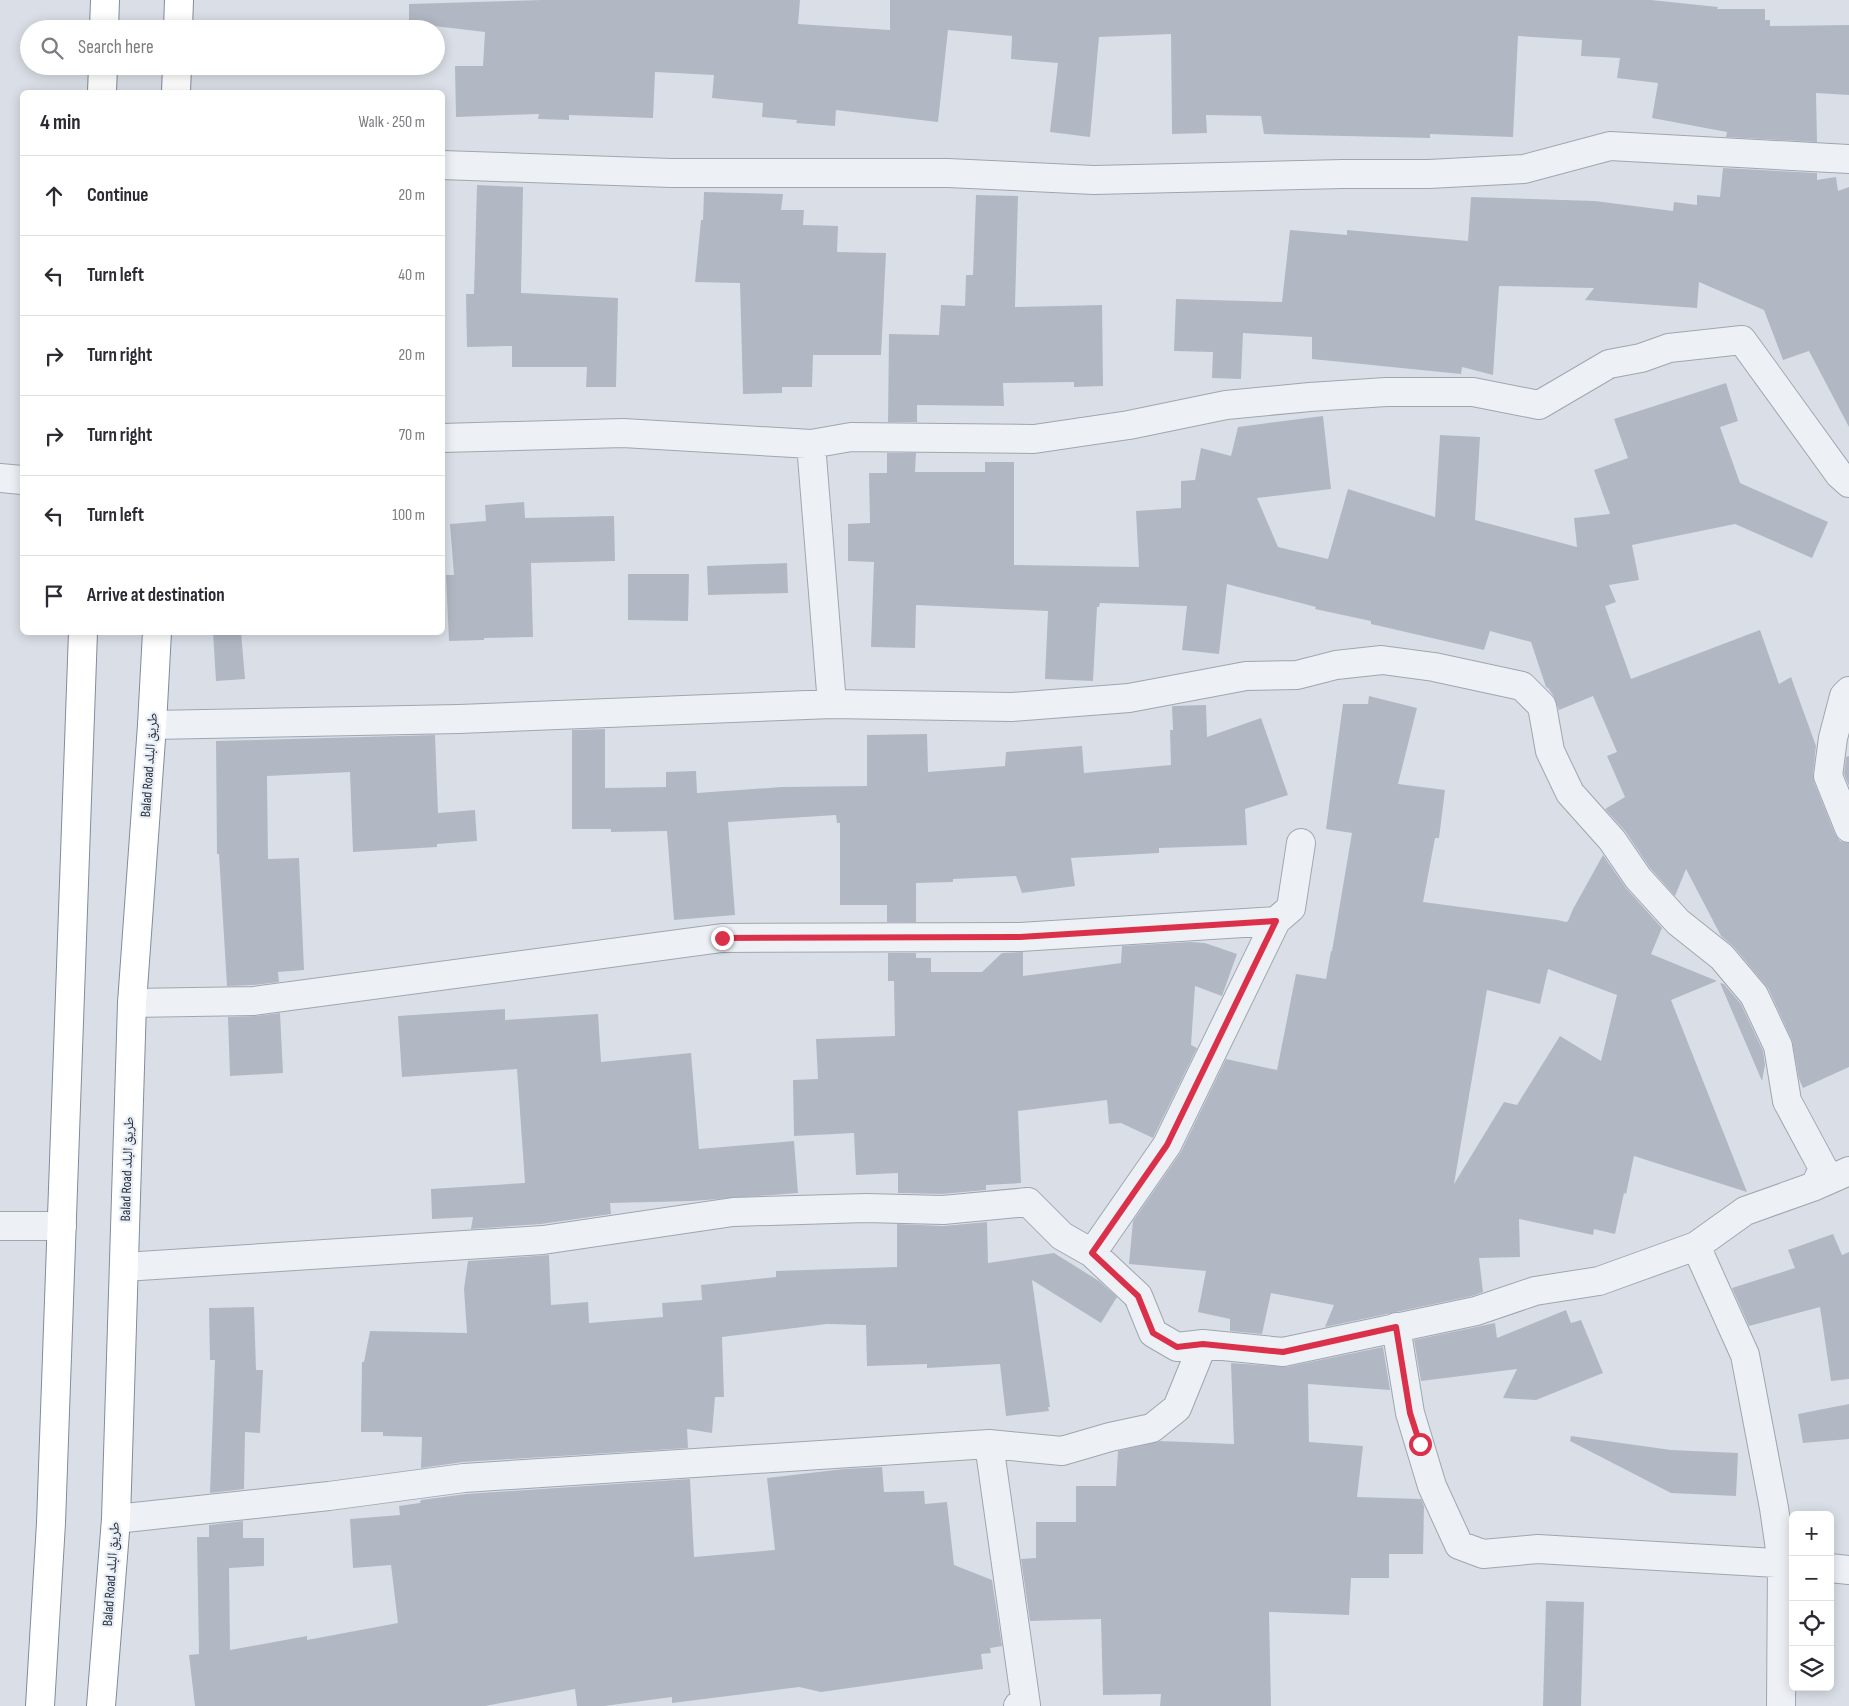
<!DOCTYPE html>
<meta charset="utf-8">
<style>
:root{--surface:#fff;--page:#f7f7f7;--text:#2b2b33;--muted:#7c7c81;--line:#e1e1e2}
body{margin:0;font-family:"Sofia Sans Condensed","Noto Naskh Arabic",sans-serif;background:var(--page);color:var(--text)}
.controls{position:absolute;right:15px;bottom:15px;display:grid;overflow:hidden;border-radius:8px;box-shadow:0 2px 12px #0003}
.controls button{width:45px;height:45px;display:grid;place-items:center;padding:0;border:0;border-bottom:1px solid var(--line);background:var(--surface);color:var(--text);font:25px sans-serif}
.stop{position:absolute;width:15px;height:15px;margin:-11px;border:4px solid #db304a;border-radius:50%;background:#fff}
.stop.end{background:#db304a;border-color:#fff;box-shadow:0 1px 5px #0008}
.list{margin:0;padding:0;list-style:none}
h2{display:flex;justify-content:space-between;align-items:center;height:65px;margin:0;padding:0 20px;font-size:21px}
h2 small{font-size:16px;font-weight:400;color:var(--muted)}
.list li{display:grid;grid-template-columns:32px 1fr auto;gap:15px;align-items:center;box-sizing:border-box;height:80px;padding:0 20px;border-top:1px solid var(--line)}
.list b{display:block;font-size:19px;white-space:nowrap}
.list em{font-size:16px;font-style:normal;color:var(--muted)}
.icon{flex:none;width:28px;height:28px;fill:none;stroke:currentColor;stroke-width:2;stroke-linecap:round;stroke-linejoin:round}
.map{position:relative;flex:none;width:1849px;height:1706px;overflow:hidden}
.search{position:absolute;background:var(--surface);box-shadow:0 2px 12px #0003;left:20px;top:20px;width:425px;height:55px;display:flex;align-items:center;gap:12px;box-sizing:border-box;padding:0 18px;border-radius:28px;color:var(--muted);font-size:19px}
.panel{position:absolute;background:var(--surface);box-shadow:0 2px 12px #0003;left:20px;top:90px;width:425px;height:545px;border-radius:8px}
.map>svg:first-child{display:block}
.building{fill:#b1b8c4;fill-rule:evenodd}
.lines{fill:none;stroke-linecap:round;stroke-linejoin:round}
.street-casing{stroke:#9fa6b1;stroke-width:30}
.highway-casing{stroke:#808c9f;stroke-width:30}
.street{stroke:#edf0f5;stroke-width:28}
.highway{stroke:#fff;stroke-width:28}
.route{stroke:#db304a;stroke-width:6}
.labels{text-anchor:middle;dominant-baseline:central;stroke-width:4.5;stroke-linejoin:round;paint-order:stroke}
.street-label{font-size:14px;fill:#232d3e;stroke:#e9eef4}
</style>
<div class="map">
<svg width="1849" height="1706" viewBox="0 0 1849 1706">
<rect width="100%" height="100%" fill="#dadfe7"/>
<path class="building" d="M543,0H800L798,24L890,30V0H1651L1718,7L1717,9H1765V20H1770V26L1849,25V95L1816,93L1817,142L1726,137L1727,132L1652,118L1658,83L1617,78L1620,58L1581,56L1582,40L1518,36L1513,137L1430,134V138L1264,134L1261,116L1206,115L1207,133L1172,134L1171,34L1099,37L1090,137L1050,132L1058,63L1011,59L1012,36L948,30L938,122L836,110L835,126L796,123L797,120L762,117L763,103L712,98L714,75L655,72L653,118L569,115V120L538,119L539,114L456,117L455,66H483L485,32L409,23V4Z
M1723,168L1817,173V180L1836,177L1838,191L1849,187V427L1809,351L1783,360L1764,310L1699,282L1697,308L1585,300L1594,288L1499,286L1493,375L1462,367L1461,374L1312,359V337L1243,333L1241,379L1212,378L1213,352L1174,351L1176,299L1282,302L1290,230L1347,235V230L1468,241L1471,197L1595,201L1673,211L1674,202L1697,205V195L1720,197Z
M477,185L523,187L521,293L618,298L616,387H586L587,367H512V346L467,347L466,294H474Z
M704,192L783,194L781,210H804L803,225L838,226L837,252L886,253L881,355H813L812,387H782V393L743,394L740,283L695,282L701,220H703Z
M976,195L1018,196L1015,307L1102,305L1103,386L1074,387V382L1003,383L1004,406L917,405V422H888L889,334L939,335L941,305L965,306L966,275H973Z
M1726,383L1738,421L1720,427L1740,483L1828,522L1812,558L1735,524L1632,545L1639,580L1609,585L1616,602L1605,606L1631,679L1760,630L1779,684L1791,677L1816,746L1813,774L1814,782L1835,834L1840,841L1849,843V1067L1803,1088L1799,1079L1792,1040L1768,988L1734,947L1721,936L1686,869L1675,896L1650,868L1625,831L1605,809L1625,797L1607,756L1617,752L1593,696L1559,710L1553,695L1548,688L1546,687L1531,642L1490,631L1484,650L1371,624V621L1315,609L1316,607L1227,584L1219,654L1182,650L1187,606L1100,603L1099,607H1097L1093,681L1045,679L1048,611L916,605L915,648L871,647L874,562L848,561V524L870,523L869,473H887V453H916L915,472H985V462H1014V565L1139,567L1136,511L1181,508V481L1195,480L1201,448L1231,456L1238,427L1323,416L1331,489L1257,498L1278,547L1328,559L1348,489L1435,517L1440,435L1480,437L1475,520L1577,547L1574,518L1610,514L1594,470L1628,458L1614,419Z
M524,502L525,518L614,516L615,561L531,563L533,637L484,638V640L449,641L446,575H454L450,524L486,521L485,505Z
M787,563L788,593L708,595L707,566Z
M628,574H689L688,621L628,620Z
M213,632H241L245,679L216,681Z
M1369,696L1417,708L1398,784L1445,790L1439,838H1435L1423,902L1558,920L1566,922L1568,921L1573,909L1603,855L1626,888L1662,928L1651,954L1717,981L1671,1000L1747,1192L1634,1156L1626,1194L1624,1193L1615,1234L1594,1229L1593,1235L1519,1219L1520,1257L1479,1258L1483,1292L1472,1296L1325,1327L1334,1305L1271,1293L1262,1334L1230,1331V1319L1198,1312L1206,1271L1129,1264L1133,1221L1181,1152L1226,1059L1277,1070L1296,974L1326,979L1331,951H1332L1352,833L1326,829L1343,704H1368ZM1548,969L1617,995L1601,1061L1560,1036L1517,1105L1504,1102L1454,1184L1487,990L1540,1004Z
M1206,705L1207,737L1261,718L1288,795L1245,809L1247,845L1159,848V853L1071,858L1075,886L1022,893L1016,876L953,879V882L916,883V922H887V905H840V823H837L836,815L728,822L735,915L674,920L667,831L611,832V829H572V730L605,729V788L666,787V772L696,771L697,793L782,787L867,786V735L927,734L928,772L1005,766L1006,752L1082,746L1084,773L1171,765L1170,730H1173L1172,706Z
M435,735L438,813L475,810L477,841L437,844V847L353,852L350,772L267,776L268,859L299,858L304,970L278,972L279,982L253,985L227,986L219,854H217L216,741Z
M1849,756V786L1844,774L1846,757Z
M1190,942L1205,943L1237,954L1222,996L1195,986L1191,1045L1197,1048L1153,1138L1121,1123L1109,1124L1107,1100L1018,1111L1021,1183L986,1185V1190L942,1194L898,1193V1173L856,1175L854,1133L794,1136L793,1080L818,1079L816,1039L895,1036L894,981H888V953H916V958H931V972H982L1002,953L1023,952V976L1121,963L1122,946Z
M1720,983L1724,984L1741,1004L1763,1051L1765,1065L1762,1081Z
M505,1009V1020L598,1014L601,1062L691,1053L699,1149L794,1141L798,1193L692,1201L610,1203L611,1214L541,1224L471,1229L473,1217L432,1219L431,1189L525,1183L517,1069L402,1077L398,1016Z
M280,1013L283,1073L230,1076L228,1017L256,1016Z
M987,1222L988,1263L1054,1253L1099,1281L1117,1297L1101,1323L1032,1280L1050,1407H1048L1049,1411L1006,1416L1000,1364L927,1368V1364L867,1366L866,1325L827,1324L722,1337L724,1397H715L712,1433L687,1429L688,1448L463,1462L421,1468L422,1437L383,1436V1432H361L362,1362H364L370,1331L467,1333L464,1289L468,1261L549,1255L551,1305L588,1302L589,1323L663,1317L662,1303L702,1300L701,1285L776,1277V1271L897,1267V1224L943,1226Z
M1833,1234L1842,1255L1849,1252V1379L1831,1381L1820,1307L1749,1326L1732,1288L1795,1268L1788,1250Z
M254,1307L256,1370H263L260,1433L245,1432L244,1489L210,1493L215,1360H210L209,1308Z
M1566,1310L1571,1323L1581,1320L1603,1373L1536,1400L1503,1398L1517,1369L1421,1381L1414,1340L1495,1323L1497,1338Z
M1383,1347L1390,1390L1308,1384L1309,1442L1363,1446L1357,1497L1421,1499L1424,1506L1423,1554H1389V1578H1351L1349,1615L1269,1612L1271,1706H1160L1161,1694L1103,1695L1101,1619L1030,1621L1021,1559L1036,1558V1522H1076V1486H1116L1118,1451L1160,1441L1234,1444L1231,1363L1286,1367Z
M1849,1404V1439L1803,1443L1798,1414Z
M1571,1436L1671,1450L1738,1453L1736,1496L1671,1493L1570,1441Z
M882,1467L884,1492L924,1491L925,1504L947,1502L954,1565L992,1580L1002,1646L990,1648L991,1653L981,1654L983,1669L821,1692L799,1687L672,1703V1697L604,1706H577L575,1689L485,1706H195L189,1655L199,1654L197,1537H209V1525L243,1521V1538H264V1566L229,1568L230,1650L307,1636V1640L398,1623L391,1565L353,1568L350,1519L400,1515L399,1506L420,1503L421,1500L466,1494L690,1479L694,1557L775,1550L767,1478L844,1469Z
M1546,1601L1584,1602L1581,1706H1543Z"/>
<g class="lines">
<defs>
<path id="street" d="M442,165L671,173H948L1094,180L1343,174H1429L1524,169L1610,146L1849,159
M442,438L623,433L811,444L851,437L1034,439L1129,425L1226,405L1310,397L1386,392H1473L1539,405L1609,364L1641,358L1669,348L1742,340L1839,474L1849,483
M811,444L832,704
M0,478L22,480
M1849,691L1844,696L1833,738L1828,776L1849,828
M152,725L459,719L832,704L1012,707L1129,698L1246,676L1297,675L1336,665L1382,660L1434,667L1522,686L1542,706L1550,751L1570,793L1612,840L1638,878L1678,922L1722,957L1754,995L1778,1046L1787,1101L1823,1168L1815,1186
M132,1003L254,1001L722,938L1020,937L1276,921
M0,1226H62
M1696,1246L1745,1355L1774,1508L1782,1563L1781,1706
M1092,1253L1167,1145L1276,921L1291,908L1301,843
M124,1267L543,1240L733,1212L866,1208L943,1210L1028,1202L1062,1236L1092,1253L1138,1296L1153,1333L1177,1347L1203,1344L1283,1352L1476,1311L1535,1291L1599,1281L1696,1246L1745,1211L1815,1186L1849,1171
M1396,1327L1410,1413L1432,1486L1459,1545L1483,1554L1538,1549L1793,1564
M989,1444L1026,1705L1018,1706
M116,1519L329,1496L464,1478L989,1444L1062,1451L1110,1437L1152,1428L1177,1408L1203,1344
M1830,1568L1849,1570"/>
<path id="highway" d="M104,29L105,0
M178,29L179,0
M102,92L103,66
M176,92L177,66
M40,1706L51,1523L83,632
M101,1706L116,1519L132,1003L152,725L157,632"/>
</defs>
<use href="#street" class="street-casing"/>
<use href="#highway" class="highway-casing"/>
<use href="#street" class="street"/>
<use href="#highway" class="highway"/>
</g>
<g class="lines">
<path class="route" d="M722,938L1020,937L1276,921L1167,1145L1092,1253L1138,1296L1153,1333L1177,1347L1203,1344L1283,1352L1396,1327L1410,1413L1420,1444"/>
</g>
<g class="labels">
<g class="street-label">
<text transform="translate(149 765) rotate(-86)">Balad Road طريق البلد</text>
<text transform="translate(127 1169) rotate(-88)">Balad Road طريق البلد</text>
<text transform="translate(111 1574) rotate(-86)">Balad Road طريق البلد</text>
</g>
</g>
</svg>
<div class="controls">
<button>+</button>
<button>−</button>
<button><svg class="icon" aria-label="locate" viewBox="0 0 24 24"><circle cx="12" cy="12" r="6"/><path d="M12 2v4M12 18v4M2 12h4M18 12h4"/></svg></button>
<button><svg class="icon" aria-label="layers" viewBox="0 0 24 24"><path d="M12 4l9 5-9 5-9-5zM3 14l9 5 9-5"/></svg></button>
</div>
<div class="stop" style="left:1420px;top:1444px"></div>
<div class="stop end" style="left:722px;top:938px"></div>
<div class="search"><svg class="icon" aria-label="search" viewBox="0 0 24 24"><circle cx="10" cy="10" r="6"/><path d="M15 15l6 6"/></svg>Search here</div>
<section class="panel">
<h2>4 min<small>Walk · 250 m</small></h2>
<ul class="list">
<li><svg class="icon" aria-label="ahead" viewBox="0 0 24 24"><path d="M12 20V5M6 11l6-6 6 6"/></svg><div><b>Continue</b></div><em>20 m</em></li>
<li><svg class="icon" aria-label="left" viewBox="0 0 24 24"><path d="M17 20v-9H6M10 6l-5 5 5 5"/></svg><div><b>Turn left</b></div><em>40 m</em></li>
<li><svg class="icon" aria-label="right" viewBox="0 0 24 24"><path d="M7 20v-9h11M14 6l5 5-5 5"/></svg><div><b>Turn right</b></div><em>20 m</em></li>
<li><svg class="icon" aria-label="right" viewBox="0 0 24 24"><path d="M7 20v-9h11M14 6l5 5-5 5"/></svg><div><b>Turn right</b></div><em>70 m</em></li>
<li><svg class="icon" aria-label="left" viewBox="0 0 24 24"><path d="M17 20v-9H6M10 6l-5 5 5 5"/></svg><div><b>Turn left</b></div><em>100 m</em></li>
<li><svg class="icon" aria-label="arrive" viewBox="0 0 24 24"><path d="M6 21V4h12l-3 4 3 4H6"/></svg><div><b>Arrive at destination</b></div></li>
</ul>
</section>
</div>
